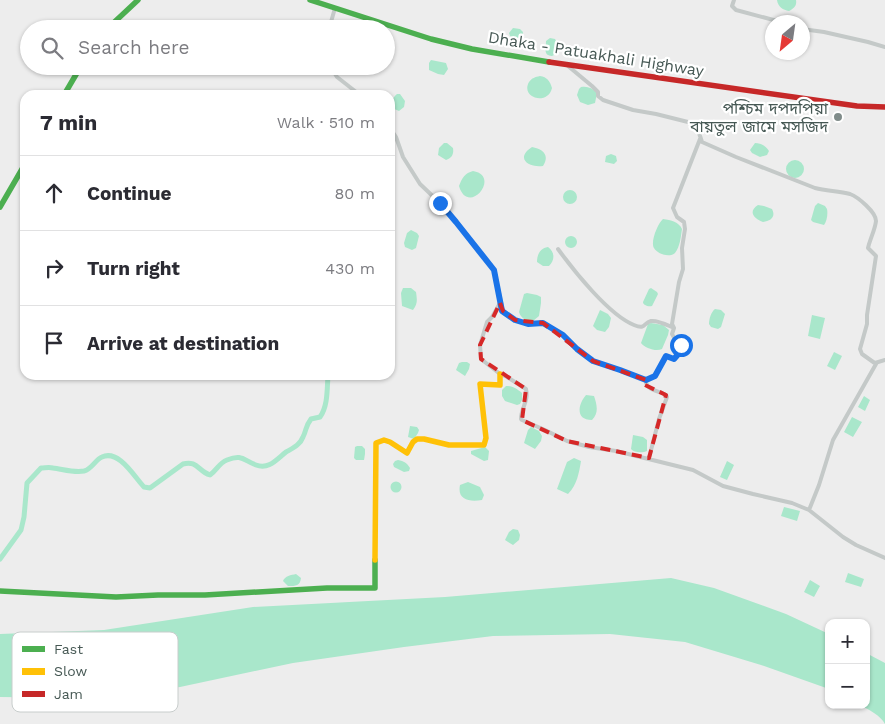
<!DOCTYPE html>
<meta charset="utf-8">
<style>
:root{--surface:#fff;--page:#f2f2f3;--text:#2b2b33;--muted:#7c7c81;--line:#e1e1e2}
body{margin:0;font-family:"Work Sans","Noto Sans Bengali",sans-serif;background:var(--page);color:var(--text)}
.controls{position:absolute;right:15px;bottom:15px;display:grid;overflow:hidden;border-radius:10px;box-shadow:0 1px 4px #0004}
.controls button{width:45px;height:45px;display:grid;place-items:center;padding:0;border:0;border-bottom:1px solid var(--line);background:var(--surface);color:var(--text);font:25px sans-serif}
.compass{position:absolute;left:765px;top:15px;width:45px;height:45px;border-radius:50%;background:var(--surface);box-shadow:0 1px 4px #0004;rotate:209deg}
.stop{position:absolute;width:15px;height:15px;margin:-11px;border:4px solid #1a73e8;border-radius:50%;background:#fff}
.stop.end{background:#1a73e8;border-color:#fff;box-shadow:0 1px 5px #0008}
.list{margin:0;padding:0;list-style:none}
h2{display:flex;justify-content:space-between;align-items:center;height:65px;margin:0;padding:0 20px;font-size:21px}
h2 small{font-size:16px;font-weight:400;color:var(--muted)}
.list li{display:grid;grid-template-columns:32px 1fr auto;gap:15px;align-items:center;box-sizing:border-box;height:75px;padding:0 20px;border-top:1px solid var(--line)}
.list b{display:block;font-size:19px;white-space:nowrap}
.list em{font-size:16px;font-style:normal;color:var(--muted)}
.icon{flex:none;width:28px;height:28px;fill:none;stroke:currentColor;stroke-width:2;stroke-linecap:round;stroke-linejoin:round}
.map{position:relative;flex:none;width:885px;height:724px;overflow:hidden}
.search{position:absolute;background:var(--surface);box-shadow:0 1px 4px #0004;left:20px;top:20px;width:375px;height:55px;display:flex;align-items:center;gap:12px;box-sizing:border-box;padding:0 18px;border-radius:28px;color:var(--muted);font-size:19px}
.panel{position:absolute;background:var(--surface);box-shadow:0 1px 4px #0004;left:20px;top:90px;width:375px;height:290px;border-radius:15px}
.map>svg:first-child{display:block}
.water{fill:#a9e7cb}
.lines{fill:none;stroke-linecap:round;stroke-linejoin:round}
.canal{stroke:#a9e7cb;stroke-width:5}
.street{stroke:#c4c9c8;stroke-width:4}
.fast{stroke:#4caf50;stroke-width:5.5}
.slow{stroke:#ffc107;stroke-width:5.5}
.jam{stroke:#c62828;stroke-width:5.5}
.route{stroke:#1a73e8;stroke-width:6}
.marked{fill:none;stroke:#d62828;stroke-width:4;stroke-dasharray:10 6;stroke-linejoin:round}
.poi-dot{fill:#808c8a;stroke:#fff;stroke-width:2}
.labels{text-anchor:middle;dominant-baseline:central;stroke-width:4.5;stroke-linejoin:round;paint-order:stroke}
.street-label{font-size:16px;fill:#465854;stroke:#fff}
.poi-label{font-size:16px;fill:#465854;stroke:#fff;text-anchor:end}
.key{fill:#fff;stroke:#c8cdcc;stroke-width:1}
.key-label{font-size:14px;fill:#465854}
</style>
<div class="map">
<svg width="885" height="724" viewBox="0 0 885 724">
<rect width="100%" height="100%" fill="#ededed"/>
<path class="water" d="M777,0H796C797,6 794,8 789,11C783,10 778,7 777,0Z
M513,28L520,29L523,32L522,39L516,40L510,36L509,33Z
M550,38L555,39L558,44L556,54L552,56C543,55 546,49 546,41Z
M431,60L446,63L448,69L444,75L438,74L429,70V63Z
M540,76C547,77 550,81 552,88C548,106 520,98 529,82C532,78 535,77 540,76Z
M581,87C588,86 592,88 597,93L595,103L588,105L580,102L577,95L579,89Z
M397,94H400L405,101L404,107L399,111L392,108C392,102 392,98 397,94Z
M444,143H447L453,148C454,154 452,158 446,160L438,155L439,148Z
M755,143C761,143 766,146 769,151L767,155L760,157L752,153L750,150Z
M532,147C543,149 550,155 543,166C528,168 515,158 532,147Z
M611,154L616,156L617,161L614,164L605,162L606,156Z
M786 169a9 9 0 1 1 18 0a9 9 0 1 1-18 0Z
M473,171C502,176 468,217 459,186C462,178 465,173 473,171Z
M563 197a7 7 0 1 1 14 0a7 7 0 1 1-14 0Z
M818,203L825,206L827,209C828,214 827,221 824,225L813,222L811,220L815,206Z
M758,205L764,206L772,209C776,217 771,221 763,222C755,219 747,212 758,205Z
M663,219C671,220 679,222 682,229C681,236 680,247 675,253C670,258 657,254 654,248C650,242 658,223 663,219Z
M411,230L417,233L419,236L416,248L412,250L405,247L404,243L407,233Z
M565 242a6 6 0 1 1 12 0a6 6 0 1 1-12 0Z
M548,247C555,252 555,260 549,266H543L537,262C537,255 540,248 548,247Z
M403,288H411L416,292C417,299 418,304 413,310L402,306L401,293Z
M651,288L657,292L658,294L652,306C648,307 643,305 643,302L649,289Z
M527,293L537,295L541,297V303L539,316L533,321C527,321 521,319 519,312L524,294Z
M715,309L721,310L725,314L721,327L718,329L711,327L709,324C709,319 711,312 715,309Z
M600,310L608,314L611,318L609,327L605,332L597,330L593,326Z
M812,315L825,318L820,339L808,336Z
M651,323L663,325L669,330L668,335L662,349C656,352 645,348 641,343L648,324Z
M834,352L842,356L835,370L827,366Z
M462,362H467L470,364L469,369L465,376L456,370L459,363Z
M506,386C513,386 517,389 522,393V400L520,404L517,405L505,401L502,396V390Z
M586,395L594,396C597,405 599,413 592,420C575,420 578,404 586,395Z
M864,396L870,400L865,411L858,407Z
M852,417L862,422L853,437L844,432Z
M410,426L417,427L419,430L418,433L414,439L408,437Z
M531,427L539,431L542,436L541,441L535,449L524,443L528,430Z
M633,435L643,437L647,440V451C643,453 634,453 631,449Z
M357,446H362L365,449V454L364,460H356L354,458L355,447Z
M485,447L489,451L488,460L484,461L471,454V451Z
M574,458L581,461C579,473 577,485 568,494L557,489L567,462Z
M398,460C404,461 407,463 410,468L409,471L404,472L394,467L393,464L395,461Z
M727,461L734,465L727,480L720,477Z
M390.5 487a5.5 5.5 0 1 1 11 0a5.5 5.5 0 1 1-11 0Z
M468,482L480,487L484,495L482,500C469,502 457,500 460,485Z
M784,507L800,511L797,521L781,516Z
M513,529L518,530L520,535L519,540L513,545L505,540L509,532Z
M848,573L864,579L861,587L845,582Z
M296,574L301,578C300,586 296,586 288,586L283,581C285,576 291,575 296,574Z
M671,578L714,588L786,614L829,634V689L761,665L685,642L610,634L493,636L404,647L293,663L180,687L129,693L84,698L0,697V634L104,630L253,607L445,597Z
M810,580L820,586L814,597L804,592Z
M866,653L885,663V724C880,715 869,710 860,705H866Z"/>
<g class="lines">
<path class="canal" d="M0,559L21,530L24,517L27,483L41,468C45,468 49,467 53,468C62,469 74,473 84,471C92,469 95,460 102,457C119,449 135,478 144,487L150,488L183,464C197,460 198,471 210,475C217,470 219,463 227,460C242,454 243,460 256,465C269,470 277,459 286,452C293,448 300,445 303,437C307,429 305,427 311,419L320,417C328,406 327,389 328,375"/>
<path class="street" d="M734,0L732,6L736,10L781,22
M329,29L335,8
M802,29L824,32L868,42L885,47
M330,66L337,77L360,95
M568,66L592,86L598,92V96L603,100L633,110L656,114L696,124L702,142L736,157L815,188C827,191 839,191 850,194C858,197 876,212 876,221C875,230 870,239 868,248L876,256L867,315V324L860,349L862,354L876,364L833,440L819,485L809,510
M390,128L396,137L403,157L420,184L440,203L457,222L494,270L503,311L515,320L527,324L543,323L563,335L577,349L593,361L620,370L646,380
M558,249C574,271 609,315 634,325C646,330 643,323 651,321C658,320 667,325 674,328
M500,303L492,317L487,322L480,345L481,359L500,374L507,377L526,389C529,402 521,407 521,419L522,420L545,430L567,441L589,447L616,451L693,470L723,486L753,494L792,503L809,510L843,537L856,545L885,558
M875,363L885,360
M649,458L659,419L667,397L666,395C659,391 649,391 646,383V380L655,376L666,356L674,359L680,352L681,345L676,341L672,334L674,328L672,324L679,282L683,269L682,248L685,229L684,222L677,217L673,208L700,139"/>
<path class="fast" d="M310,0L431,39L472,49L549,62
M107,29L138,0
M64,95L81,66
M0,207L25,164
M0,591L116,597L158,595H205L327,588H375V560"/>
<path class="slow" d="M375,560L376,443L384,440L390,442L407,453L413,442L417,439H424L449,445H484L486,438L480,384L500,385V374"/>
<path class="jam" d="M549,62L857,106L885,107"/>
</g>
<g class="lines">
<path class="route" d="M440,203L456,222L494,270L502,311L515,320L528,324L543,323L563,335L577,349L593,361L620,370L646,380L655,376L666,356L674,359L680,352L681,345"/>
</g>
<path class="marked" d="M500,303L503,311L515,320L543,323L593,361L646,380L645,385L666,395L649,458L567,441L522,420L526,389L481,359L480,345Z"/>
<circle class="poi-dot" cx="838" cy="117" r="5"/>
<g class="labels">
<g class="street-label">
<text transform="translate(596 54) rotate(9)">Dhaka - Patuakhali Highway</text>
</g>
<g class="poi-label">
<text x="828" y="108">পশ্চিম দপদপিয়া<tspan x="828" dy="18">বায়তুল জামে মসজিদ</tspan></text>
</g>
</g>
<rect x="12" y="632" width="166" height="80" rx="8" class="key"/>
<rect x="22" y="646" width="23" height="6" fill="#4caf50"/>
<rect x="22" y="668" width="23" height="7" fill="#ffc107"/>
<rect x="22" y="691" width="23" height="6" fill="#c62828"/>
<g class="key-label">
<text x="54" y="654">Fast</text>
<text x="54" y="676">Slow</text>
<text x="54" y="699">Jam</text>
</g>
</svg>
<div class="controls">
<button>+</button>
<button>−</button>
</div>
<svg class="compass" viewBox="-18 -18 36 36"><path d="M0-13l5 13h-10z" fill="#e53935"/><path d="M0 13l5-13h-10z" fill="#7c7c81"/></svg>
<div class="stop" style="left:681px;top:345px"></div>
<div class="stop end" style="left:440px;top:203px"></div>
<div class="search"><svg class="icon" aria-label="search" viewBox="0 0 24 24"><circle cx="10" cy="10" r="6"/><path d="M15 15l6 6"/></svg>Search here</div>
<section class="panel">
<h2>7 min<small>Walk · 510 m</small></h2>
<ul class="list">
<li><svg class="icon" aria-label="ahead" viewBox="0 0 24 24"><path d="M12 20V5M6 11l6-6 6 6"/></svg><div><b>Continue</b></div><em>80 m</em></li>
<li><svg class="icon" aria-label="right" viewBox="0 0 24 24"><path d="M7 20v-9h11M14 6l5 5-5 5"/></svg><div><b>Turn right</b></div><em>430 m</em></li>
<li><svg class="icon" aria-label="arrive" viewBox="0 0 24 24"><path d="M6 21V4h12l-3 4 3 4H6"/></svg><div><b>Arrive at destination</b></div></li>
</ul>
</section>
</div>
